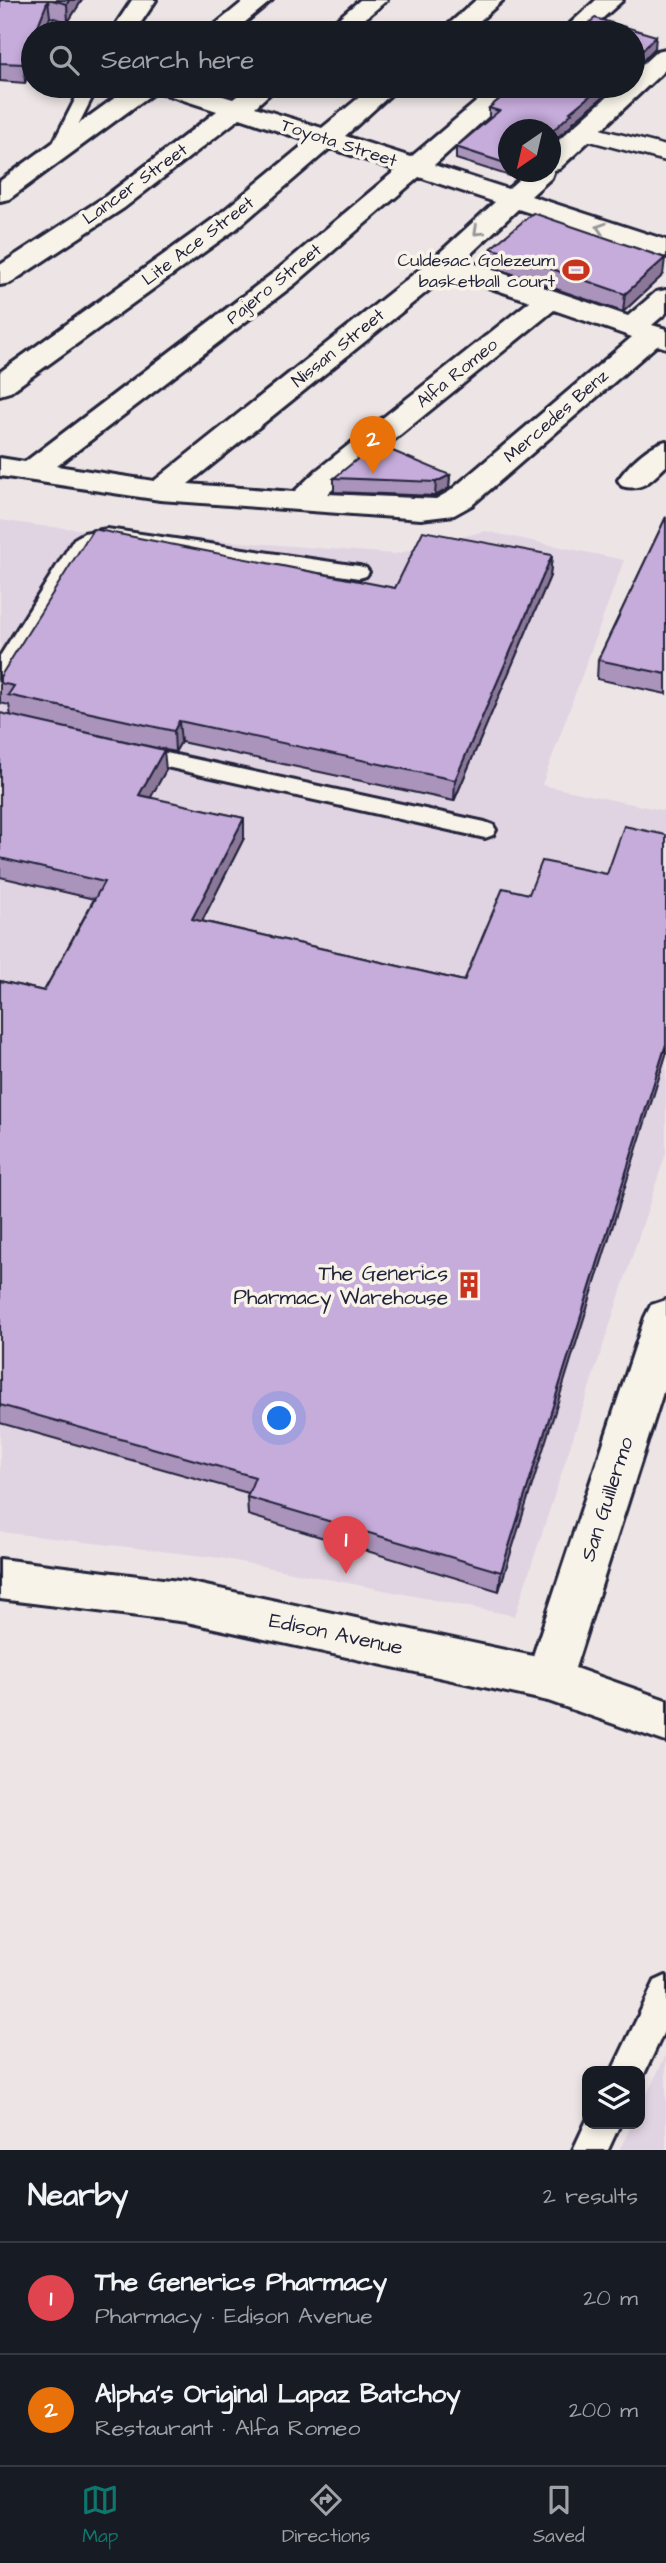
<!DOCTYPE html>
<meta charset="utf-8">
<style>
:root{--surface:#171b24;--page:#242831;--text:#f1f3f6;--muted:#9ea1a6;--line:#363941;--accent:#0f766e}
body{margin:0;font-family:"Architects Daughter",sans-serif;background:var(--page);color:var(--text)}
.controls{position:absolute;right:21px;bottom:21px;display:grid;overflow:hidden;border-radius:14px;box-shadow:0 4px 10px #0003}
.controls button{width:63px;height:63px;display:grid;place-items:center;padding:0;border:0;border-bottom:2px solid var(--line);background:var(--surface);color:var(--text);font:35px sans-serif}
.compass{position:absolute;left:498px;top:119px;width:63px;height:63px;border-radius:50%;background:var(--surface);box-shadow:0 4px 10px #0003;rotate:214deg}
.you{position:absolute;left:280px;top:1419px;width:24px;height:24px;margin:-18px;border:5px solid #fff;border-radius:50%;background:#1a73e8;box-shadow:0 0 0 10px #1a73e833}
.badge{display:grid;place-items:center;width:46px;height:46px;border-radius:50%;background:var(--accent);color:#fff;font-size:23px;font-weight:700}
.pin{position:absolute;translate:-50% -58px;filter:drop-shadow(0 2px 4px #0008)}
.pin::after{content:'';position:absolute;top:37px;width:24px;height:21px;background:inherit;clip-path:polygon(0 0,100% 0,50% 100%)}
.list{margin:0;padding:0;list-style:none}
h2{display:flex;justify-content:space-between;align-items:center;height:91px;margin:0;padding:0 28px;font-size:30px}
h2 small{font-size:23px;font-weight:400;color:var(--muted)}
.list li{display:grid;grid-template-columns:46px 1fr auto;gap:21px;align-items:center;box-sizing:border-box;height:112px;padding:0 28px;border-top:2px solid var(--line)}
.list b{display:block;font-size:26px;white-space:nowrap}
.list p{margin:0;font-size:23px;white-space:nowrap;color:var(--muted)}
.list em{font-size:23px;font-style:normal;color:var(--muted)}
.icon{flex:none;width:38px;height:38px;fill:none;stroke:currentColor;stroke-width:2;stroke-linecap:round;stroke-linejoin:round}
.map{position:relative;flex:none;width:666px;height:2150px;overflow:hidden}
.search{position:absolute;background:var(--surface);box-shadow:0 4px 10px #0003;left:21px;right:21px;top:21px;height:77px;display:flex;align-items:center;gap:18px;box-sizing:border-box;padding:0 24px;border-radius:38px;color:var(--muted);font-size:26px}
.sheet{height:315px;background:var(--surface)}
nav{display:flex;justify-content:space-around;align-items:center;box-sizing:border-box;height:98px;border-top:2px solid var(--line);background:var(--surface);font-size:19px;color:var(--muted)}
nav a{display:grid;justify-items:center;gap:4px}
nav .on{color:var(--accent)}
.map>svg:first-child{display:block}
.built{fill:#e1d4e2}
.lines{fill:none;stroke-linecap:round;stroke-linejoin:round}
.service-casing{stroke:#22223b;stroke-width:6}
.pedestrian-casing{stroke:#22223b;stroke-width:5}
.minor-casing{stroke:#22223b;stroke-width:6}
.service{fill:#f7f3e8;fill-rule:evenodd}
.pedestrian{fill:#f7f3e8;fill-rule:evenodd}
.minor{fill:#f7f3e8;fill-rule:evenodd}
.wall{fill:#aa94bc;stroke:#22223b;stroke-width:2}
.shaded-wall{fill:#8b7899;stroke:#22223b;stroke-width:2}
.building{fill:#c6acdb;stroke:#22223b;stroke-width:2}
.oneway{stroke:#97959a}
.labels{text-anchor:middle;dominant-baseline:central;stroke-width:7;stroke-linejoin:round;paint-order:stroke}
.far-street-label{font-size:18px;fill:#22223b;stroke:#f7f3e8}
.far-poi-label{font-size:18px;fill:#22223b;stroke:#f7f3e8;text-anchor:end}
.poi-label{font-size:21px;fill:#22223b;stroke:#f7f3e8;text-anchor:end}
.street-label{font-size:21px;fill:#22223b;stroke:#f7f3e8}
</style>
<div class="map">
<svg width="666" height="2150" viewBox="0 0 666 2150">
<rect width="100%" height="100%" fill="#ede5e5"/>
<filter id="ink" filterUnits="userSpaceOnUse"><feTurbulence type="fractalNoise" baseFrequency=".0143" numOctaves="2"/><feDisplacementMap in="SourceGraphic" scale="14" xChannelSelector="R" yChannelSelector="G"/><feConvolveMatrix kernelMatrix="1 2 1 2 8 2 1 2 1" color-interpolation-filters="sRGB"/></filter>
<g filter="url(#ink)">
<path class="built" d="M0,520L41,526L395,554L485,531L624,560L542,785L666,811V1153L515,1616L220,1558L0,1532Z
M666,2055V2150H619L632,2124H640V2108Z"/>
<g class="lines">
<defs>
<path id="service" d="M82,86H98L66,149L58,154L52,153L50,149Z
M107,529L359,566L366,568L369,572L366,576L359,578L107,541L89,547L7,678L0,680V656L74,539L84,533Z
M134,746L485,822L493,825L496,830L493,835L485,838L126,758L123,753L126,748Z
M666,1976V2027L640,2083V2071H612L655,1981Z
M587,2120V2124H620L608,2150H573Z"/>
<path id="pedestrian" d="M584,125L666,146V161L575,137L572,132L575,127Z"/>
<path id="minor" d="M132,0H156L134,33H110Z
M245,0H272L232,33H205Z
M360,0H387L348,33H321Z
M476,0H503L466,33H439Z
M596,0H623L586,33H560Z
M666,49V69L559,169L554,170L551,178L531,196L666,240V257L518,209L464,260L628,316L656,292L666,290V313L652,325L666,329V348L657,345L472,505L454,515L421,519L160,500L0,476V458L25,462L276,271L396,170L330,148L236,229L10,392L0,395V372L216,217L308,141L240,118L124,208L10,283L0,285V265L106,196L217,111L156,91L9,199L0,201V181L131,86H191L233,99L250,86H278L255,107L322,128L373,86H400L345,136L411,157L495,86H522L434,165L508,189L527,172H550V148L619,86H633V73L657,51ZM419,177L495,202L435,257L154,481L57,466L296,283ZM449,274L530,301L317,470L294,492L188,484ZM554,310L632,337L450,491L436,499L327,494Z
M666,441V466C652,479 643,492 622,486L618,480C628,465 648,445 666,441Z
M666,1300V1383L575,1668L666,1700V1742L548,1701L187,1622L0,1599V1559L187,1582L533,1656L645,1317L651,1305Z"/>
</defs>
<use href="#service" class="service-casing"/>
<use href="#pedestrian" class="pedestrian-casing"/>
<use href="#minor" class="minor-casing"/>
<use href="#service" class="service"/>
<use href="#pedestrian" class="pedestrian"/>
<use href="#minor" class="minor"/>
</g>
<path class="wall" d="M0,0H82L68,22L50,17L25,83L0,81Z
M515,86H616L572,123V125L508,130V172H524L516,178L456,159V147L489,120V108Z
M491,248L663,275L623,312L490,266Z
M450,475L449,488L435,496L334,492V478Z
M666,517V694L597,679L598,660Z
M552,555L550,576L454,801L181,742L175,752L11,716L9,705L0,703V677L395,588Z
M0,713L166,770L150,798L244,818V838L202,921L464,981L529,894L607,874L499,1591L248,1515L247,1497L248,1493L0,1423V981L44,991L94,899L0,877Z"/>
<path class="shaded-wall" d="M48,0L50,17L44,33H35Z
M69,0H82L68,22L67,4Z
M656,36L655,48L633,71V60Z
M33,39V62L25,83L24,64Z
M602,86H616L572,123V125L550,144V133L570,112Z
M516,172H524L516,178Z
M665,258L663,275L623,312L625,294Z
M450,475L449,488L435,496L436,482Z
M552,555L550,576L454,801L455,780Z
M179,721L181,742L175,752L174,731Z
M164,750L166,770L141,815L139,795Z
M244,818V838L193,939L192,919Z
M666,1044V1055L499,1591L501,1572Z"/>
<path class="building" d="M0,0H48L35,33H33V39L24,64L0,63Z
M52,0H69L67,4Z
M595,18L656,36L633,60V33H577Z
M515,86H602L570,112L572,113L550,133V130H508V164L456,147L499,111L489,108Z
M533,213L665,258L625,294L491,248Z
M376,444L450,475L436,482L334,478Z
M666,517V674L598,660Z
M93,529L395,588L423,531L552,555L455,780L179,721L174,731L8,695L14,686L0,683V677Z
M0,713L164,750L139,795L244,818L192,919L464,981L503,888L529,894L542,861L607,874L624,826L666,835V1044L501,1572L247,1497L255,1477L0,1405V981L44,991L104,882L0,858Z"/>
<defs><path id="oneway-chevron" d="M-2-3.5L2.5 0L-2 3.5" fill="none" stroke-width="1.6" stroke-linecap="round" stroke-linejoin="round" transform="scale(1.75)"/></defs>
<g class="oneway">
<use href="#oneway-chevron" transform="translate(601 228) rotate(-162)"/>
<use href="#oneway-chevron" transform="translate(478 231) rotate(137)"/>
</g>
</g>
<defs>
<symbol id="stadium-bare" viewBox="-9 -9 18 18"><path d="M0-5a6.5 5 0 1 0 0 10a6.5 5 0 1 0 0-10ZM-3.5-1.8h7v3.6h-7Z" fill="#c8321e" stroke="#f7f3e8" stroke-width="2.5" paint-order="stroke"/></symbol>
<symbol id="building-bare" viewBox="-9 -9 18 18"><path d="M-4-6H4V6H1V3H-1V6H-4ZM-2.5-4.3h1.7v1.8h-1.7ZM.8-4.3h1.7v1.8H.8ZM-2.5-1h1.7V.8h-1.7ZM.8-1h1.7V.8H.8Z" fill="#c8321e" stroke="#f7f3e8" stroke-width="2.5" paint-order="stroke"/></symbol>
</defs>
<g fill-rule="evenodd">
<use href="#stadium-bare" x="557" y="251" width="38" height="38"/>
<use href="#building-bare" x="450" y="1266" width="38" height="38"/>
</g>
<g class="labels">
<g class="far-street-label">
<text transform="translate(339 143) rotate(18)">Toyota Street</text>
<text transform="translate(135 184) rotate(-36)">Lancer Street</text>
<text transform="translate(198 241) rotate(-37)">Lite Ace Street</text>
<text transform="translate(274 284) rotate(-39)">Pajero Street</text>
<text transform="translate(338 348) rotate(-39)">Nissan Street</text>
<text transform="translate(457 373) rotate(-39)">Alfa Romeo</text>
<text transform="translate(556 416) rotate(-41)">Mercedes Benz</text>
</g>
<g class="far-poi-label">
<text x="555" y="260">Culdesac Golezeum<tspan x="555" dy="21">basketball court</tspan></text>
</g>
<g class="poi-label">
<text x="448" y="1273">The Generics<tspan x="448" dy="24">Pharmacy Warehouse</tspan></text>
</g>
<g class="street-label">
<text transform="translate(607 1499) rotate(-72)">San Guillermo</text>
<text transform="translate(336 1634) rotate(12)">Edison Avenue</text>
</g>
</g>
</svg>
<div class="controls">
<button><svg class="icon" aria-label="layers" viewBox="0 0 24 24"><path d="M12 4l9 5-9 5-9-5zM3 14l9 5 9-5"/></svg></button>
</div>
<svg class="compass" viewBox="-18 -18 36 36"><path d="M0-13l5 13h-10z" fill="#e53935"/><path d="M0 13l5-13h-10z" fill="#9ea1a6"/></svg>
<div class="you"></div>
<div class="pin badge" style="left:346px;top:1574px;background:#e0444e">1</div>
<div class="pin badge" style="left:373px;top:474px;background:#e8710a">2</div>
<div class="search"><svg class="icon" aria-label="search" viewBox="0 0 24 24"><circle cx="10" cy="10" r="6"/><path d="M15 15l6 6"/></svg>Search here</div>
</div>
<section class="sheet">
<h2>Nearby<small>2 results</small></h2>
<ul class="list">
<li><span class="badge" style="background:#e0444e">1</span><div><b>The Generics Pharmacy</b><p>Pharmacy · Edison Avenue</p></div><em>20 m</em></li>
<li><span class="badge" style="background:#e8710a">2</span><div><b>Alpha's Original Lapaz Batchoy</b><p>Restaurant · Alfa Romeo</p></div><em>200 m</em></li>
</ul>
</section>
<nav>
<a class="on"><svg class="icon" aria-label="map" viewBox="0 0 24 24"><path d="M3 6l6-2 6 2 6-2v14l-6 2-6-2-6 2zM9 4v14M15 6v14"/></svg>Map</a>
<a><svg class="icon" aria-label="directions" viewBox="0 0 24 24"><path d="M12 3l9 9-9 9-9-9zM9 14v-3h6M13 9l2 2-2 2"/></svg>Directions</a>
<a><svg class="icon" aria-label="saved" viewBox="0 0 24 24"><path d="M7 4h10v16l-5-4-5 4z"/></svg>Saved</a>
</nav>
